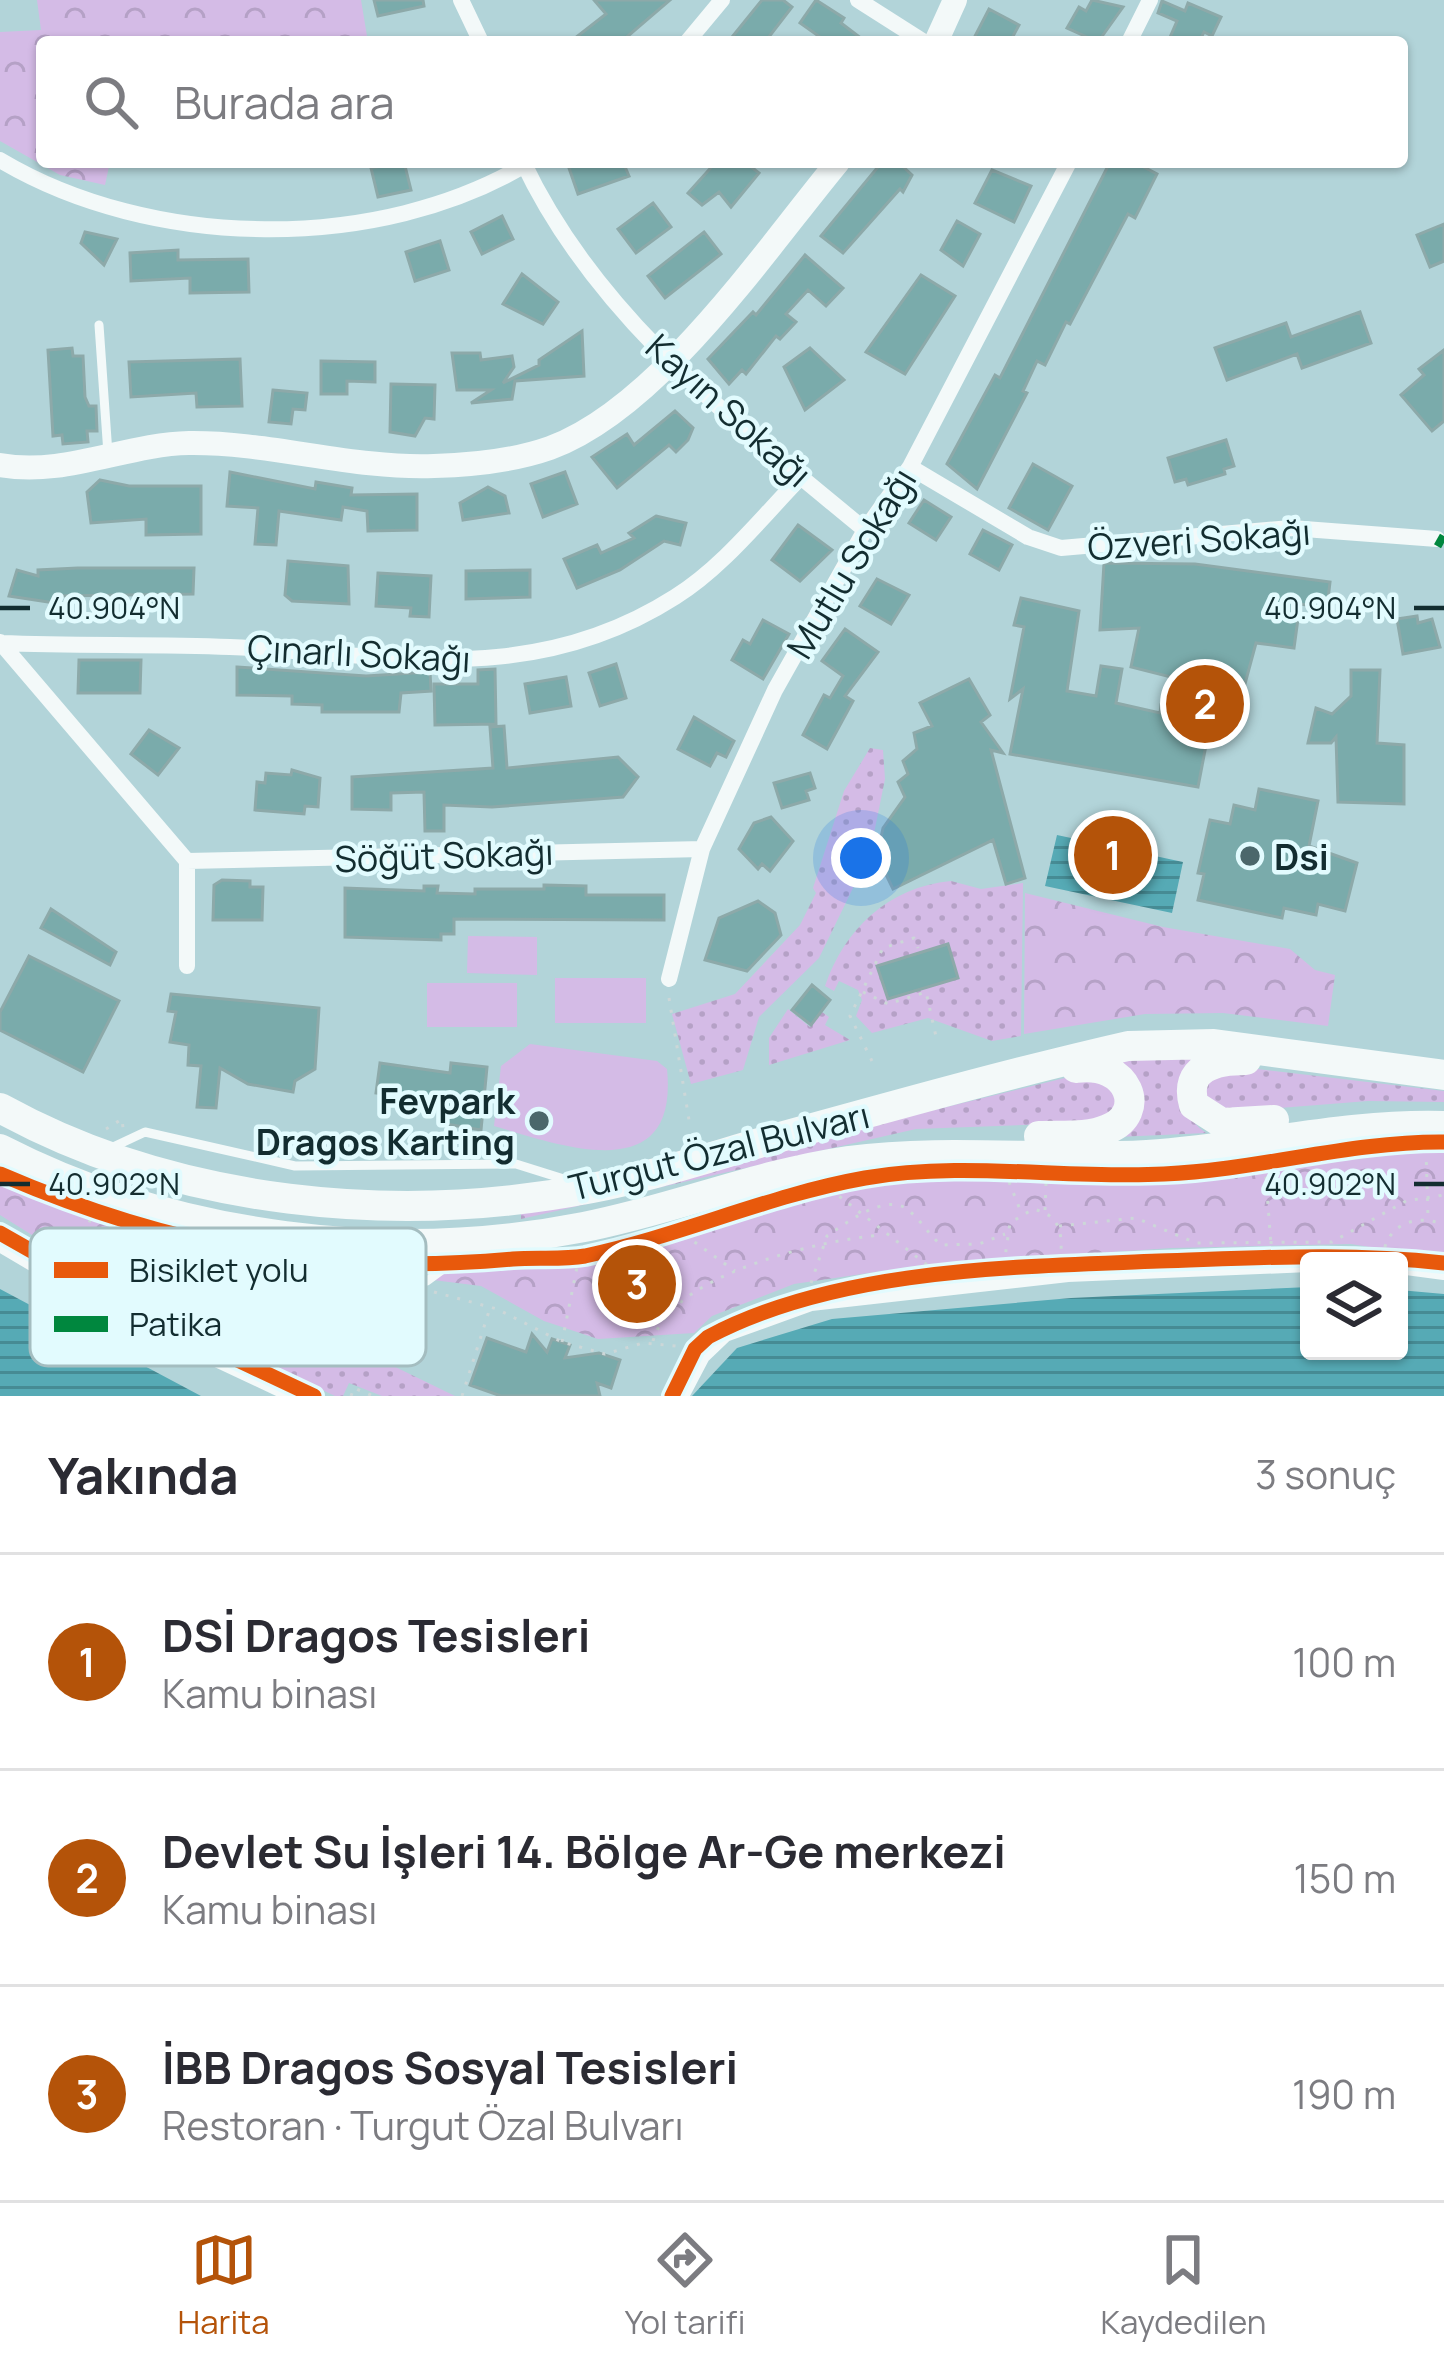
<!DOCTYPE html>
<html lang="tr">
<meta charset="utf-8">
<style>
:root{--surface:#fff;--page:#f2f2f3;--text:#2b2b33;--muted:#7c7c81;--line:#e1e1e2;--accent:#b45309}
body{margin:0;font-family:Manrope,sans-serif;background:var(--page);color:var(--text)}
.controls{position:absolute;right:36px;bottom:36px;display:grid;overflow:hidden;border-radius:12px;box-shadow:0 3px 9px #0004}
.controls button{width:108px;height:108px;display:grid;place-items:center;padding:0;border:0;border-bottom:3px solid var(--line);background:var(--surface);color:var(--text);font:60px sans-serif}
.you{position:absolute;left:861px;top:858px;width:42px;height:42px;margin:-30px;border:9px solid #fff;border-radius:50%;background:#1a73e8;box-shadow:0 0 0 18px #1a73e833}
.badge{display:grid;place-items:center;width:78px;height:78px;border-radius:50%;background:var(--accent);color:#fff;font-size:39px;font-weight:700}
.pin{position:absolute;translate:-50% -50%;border:6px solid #fff;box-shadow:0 3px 12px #0006}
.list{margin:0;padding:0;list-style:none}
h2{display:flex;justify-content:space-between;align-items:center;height:156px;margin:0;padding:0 48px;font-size:51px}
h2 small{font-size:39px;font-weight:400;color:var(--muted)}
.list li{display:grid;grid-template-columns:78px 1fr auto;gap:36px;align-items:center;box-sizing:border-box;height:216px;padding:0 48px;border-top:3px solid var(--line)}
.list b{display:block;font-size:45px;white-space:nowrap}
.list p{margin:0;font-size:39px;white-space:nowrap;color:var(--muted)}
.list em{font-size:39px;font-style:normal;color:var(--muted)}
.icon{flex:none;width:66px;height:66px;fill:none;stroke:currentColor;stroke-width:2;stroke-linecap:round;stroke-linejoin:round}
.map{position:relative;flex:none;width:1444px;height:1396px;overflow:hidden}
.search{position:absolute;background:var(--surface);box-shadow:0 3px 9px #0004;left:36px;right:36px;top:36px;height:132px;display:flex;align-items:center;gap:30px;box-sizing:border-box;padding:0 42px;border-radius:12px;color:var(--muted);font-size:45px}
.sheet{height:804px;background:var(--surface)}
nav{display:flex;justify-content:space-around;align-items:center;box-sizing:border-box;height:168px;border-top:3px solid var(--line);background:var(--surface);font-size:33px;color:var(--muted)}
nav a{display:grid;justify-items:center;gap:6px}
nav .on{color:var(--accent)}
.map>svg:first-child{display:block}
.grass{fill:url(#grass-dots)}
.forest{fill:url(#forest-crowns)}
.pitch{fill:#d4bbe6}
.water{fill:url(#water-rules)}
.building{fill:#7aabab;stroke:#8da9a9;stroke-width:3}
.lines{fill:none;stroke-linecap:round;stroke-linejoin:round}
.path{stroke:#ccd7d8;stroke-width:3;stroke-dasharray:3 9;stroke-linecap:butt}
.lane{stroke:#f3f9f9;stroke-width:9}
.street{stroke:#f3f9f9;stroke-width:16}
.secondary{stroke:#f3f9f9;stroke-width:24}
.highway{stroke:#f3f9f9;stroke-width:30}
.quiet{stroke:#00873e;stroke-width:12;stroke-dasharray:24 12;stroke-linecap:butt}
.cycleway-casing{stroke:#e2fbfe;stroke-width:22}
.cycleway{stroke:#e8590c;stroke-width:15}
.ticks{fill:none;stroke:#132d30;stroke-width:4.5}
.poi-dot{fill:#4b676b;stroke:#e2fbfe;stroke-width:4.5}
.labels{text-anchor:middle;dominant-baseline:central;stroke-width:9;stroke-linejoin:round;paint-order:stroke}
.street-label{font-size:36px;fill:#132d30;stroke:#e2fbfe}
.poi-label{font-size:36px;font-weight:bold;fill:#132d30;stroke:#e2fbfe;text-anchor:start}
.key{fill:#e2fbfe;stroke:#a4bdc0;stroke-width:3}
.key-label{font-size:33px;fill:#132d30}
.ticks-label{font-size:30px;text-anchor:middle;fill:#132d30;stroke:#e2fbfe;stroke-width:9;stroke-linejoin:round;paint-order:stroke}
</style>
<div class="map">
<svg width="1444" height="1396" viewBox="0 0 1444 1396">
<defs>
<pattern id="grass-dots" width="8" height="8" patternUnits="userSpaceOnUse" patternTransform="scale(3)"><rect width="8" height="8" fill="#d4bbe6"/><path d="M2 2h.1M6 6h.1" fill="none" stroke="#b5a1c6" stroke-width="1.8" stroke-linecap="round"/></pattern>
<pattern id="forest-crowns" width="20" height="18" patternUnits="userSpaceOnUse" patternTransform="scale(3)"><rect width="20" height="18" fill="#d4bbe6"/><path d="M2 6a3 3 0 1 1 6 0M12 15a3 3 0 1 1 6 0" fill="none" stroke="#b5a1c6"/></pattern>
<pattern id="water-rules" width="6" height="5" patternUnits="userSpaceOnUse" patternTransform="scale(3)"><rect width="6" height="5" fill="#56aab5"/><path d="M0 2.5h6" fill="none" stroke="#468b94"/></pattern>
</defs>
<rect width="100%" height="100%" fill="#b2d4d9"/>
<path class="grass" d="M870,748L883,750L885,779L870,853L819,958L759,1017L743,1070L691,1084L672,1014L735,994L800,925L816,893L813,888L844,791Z
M951,881L981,889L1023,883L1021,1036L992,1041L928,1018L872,1033L856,1016L862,1000L858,990L839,981L834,991L825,986C844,930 888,887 951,881Z
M788,1009L810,1027L822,1012L829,1017L825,1025L850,1040L769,1065V1038Z
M1198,1053C1172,1077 1178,1114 1206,1133L1117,1137L1118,1060Z
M1232,1066L1444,1091V1102L1368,1101L1216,1113L1200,1088Z
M1085,1073L1108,1078L1118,1108L1102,1122L916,1129L521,1219V1211Z
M169,1287L343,1314L393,1335L381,1360L455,1396H382L349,1383L343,1396H335L194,1329Z"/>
<path class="forest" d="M37,0H361L368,42H42V162H110L105,185L60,175L0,141V32L41,30Z
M1025,893L1163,927L1290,949L1315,970L1335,975L1328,1026L1223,1013L1145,1014L1024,1034Z
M1444,1143V1259L1351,1244L1171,1248L923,1265L794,1284L712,1316L694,1333L598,1339L544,1321L481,1286L433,1280L465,1257L593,1254L677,1234L822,1187L890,1175L1188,1167Z
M0,1167L113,1229L168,1320L0,1215Z"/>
<path class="pitch" d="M468,936L537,937V975L467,973Z
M555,978H646V1023H555Z
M427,983H517V1027H427Z
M530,1044L657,1061L667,1069C679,1189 563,1146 494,1126L501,1066Z"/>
<path class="water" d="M1057,835L1183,862L1172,913L1045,886Z
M1309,1287V1351H1399V1290L1444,1294V1396H692L737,1348L832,1319L1071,1298Z
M0,1289L201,1396H0Z"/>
<path class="building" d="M374,0H423L424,6L378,16Z
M594,0H670L621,42H570L606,14Z
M762,0H783L792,7L765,42H728Z
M816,0L844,18L841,23L866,42H827L800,23Z
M1092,0L1123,7L1098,42L1067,28L1079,7L1086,11Z
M1162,1L1185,11L1188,3L1221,17L1212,36L1204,32L1199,42H1168L1177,21L1158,13Z
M989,9L1019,25L1010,42H972Z
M404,162L411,190L378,197L371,168Z
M578,162H623L629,176L578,194L569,168Z
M716,162H745L759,173L731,207L719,192L702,205L688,193Z
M882,162H898L912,175L903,192L900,189L843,253L821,236Z
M1110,162H1134L1157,174L1135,218L1128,214L1070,324L1066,322L1045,365L1037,361L1023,391L1027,393L977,489L947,464L995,375L1000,378Z
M992,170L1031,186L1014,222L975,203Z
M653,203L671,227L636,253L618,229Z
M502,216L513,239L482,254L471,232Z
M957,221L980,234L963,266L941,250Z
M1444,224V261L1430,267L1417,235Z
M85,232L117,239L104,265L81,243Z
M704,232L721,254L665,298L648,276Z
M440,241L449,270L415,281L406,252Z
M178,250V260L248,259L249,292L190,293V278L131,281L130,253Z
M805,255L843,288L826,306L808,290L786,314L796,322L780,339L776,336L746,374L742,370L729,384L708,359L753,312L756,315Z
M522,274L558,302L543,324L503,304Z
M921,275L955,296L905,374L866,352Z
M1360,312L1371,343L1302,368L1297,354L1227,380L1215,348L1286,323L1291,337Z
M582,331L584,376L515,381L512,399L471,403L491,390H457L452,353H480L481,360L512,356L514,367L503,383L539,365V360Z
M72,348L73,356H83L85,397L89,406H96L97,431H87L88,442L63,444L62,435L53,436L48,350Z
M810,348L844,380L805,410L784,367Z
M1444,350V421L1432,431L1401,395L1424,375L1419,369Z
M240,359L242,406L197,407L196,393L131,397L129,362Z
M321,361L375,362V382L347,381V394H321Z
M391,384L435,385L434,419L425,418L415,436L390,432Z
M273,390L307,393L305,410L293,409L291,424L269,422Z
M675,411L693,428L688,440L676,452L669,445L617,488L592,457L627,434L634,445Z
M1226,440L1234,466L1224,469L1225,474L1188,485L1186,479L1175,482L1168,458Z
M1033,464L1072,486L1048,530L1009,508Z
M230,472L315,489L316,482L352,488L351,495L417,494V530L368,531L367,511L343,507L341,520L279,511L276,545L255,544L258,508L227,506Z
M565,472L577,504L543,517L531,484Z
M100,480L129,486H201V534L146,535V519L91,523L87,492Z
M488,487L505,496L509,513L463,520L460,503Z
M924,500L951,517L936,540L909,523Z
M656,516L686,523L680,545L664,541L620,570L577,588L564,559L597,545L601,553L634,538L629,533Z
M798,525L832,550L800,581L772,560Z
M983,530L1012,545L999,570L970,554Z
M288,561L348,566L349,604L292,601L285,595Z
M1104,563L1195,564L1330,582L1327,608L1300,604L1294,648L1256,643L1242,695L1131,667L1139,628L1100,630Z
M78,568H194L193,594L56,596L55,603L9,596L17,570L38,576V570Z
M530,570V597L466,599V571Z
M378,573L431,576L429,617L410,616L411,608L376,606Z
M877,579L909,595L891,624L860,606Z
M1021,598L1079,611L1067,691L1096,696L1101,666L1122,669L1116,703L1160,713L1161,705L1221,717L1217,742L1207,740L1198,787L1010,754L1023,689L1010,699L1024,627L1014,625Z
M1417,616L1418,623L1432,619L1440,647L1403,654L1397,619Z
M763,620L789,634L763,679L732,660L743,640L750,644Z
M845,629L878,652L845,696L853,701L827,749L803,735L824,695L830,698L843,676L822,661Z
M79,660H141L140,693H78Z
M616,664L626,698L600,706L589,673Z
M237,667L366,676L430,672L431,691L401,693L399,712H322V705L292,704V696L237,695Z
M495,669L496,724L435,725L434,684H478V670Z
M1351,670H1380L1377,743L1404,745V804L1338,802L1336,737L1331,743H1308L1316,708L1332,714L1351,696Z
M566,677L571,706L530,713L525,684Z
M969,679L990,715L981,722L1003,753L991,750L1025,878L1006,884L993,840L893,889L877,856L883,828L905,797L898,782L908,774L903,761L917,749L914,733L932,726L920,703Z
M694,717L734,741L726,757L717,753L710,766L678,749Z
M504,726L507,768L618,757L638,777L623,797L492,807L444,805V831H425L424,792L391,793V810L352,809V777L493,768L490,727Z
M149,730L179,748L158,775L131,754Z
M292,770L320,778L318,807L305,806L304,814L255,810L257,782L265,783L266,773L291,775Z
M810,773L815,788L806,791L809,800L782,808L774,783Z
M1259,789L1318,801L1309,846L1357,863L1345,911L1318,904L1316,915L1284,908L1282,918L1198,900L1204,874L1198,873L1210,820L1230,824L1234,805L1255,810Z
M771,817L793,841L770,871L762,864L758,869L739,849L754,823Z
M222,880L250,881V887H263L262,920H213L214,885Z
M544,885L586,886V895H664V920L454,919V934H441V940L345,937V888L424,891V886H438L437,893L475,894V889H544Z
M758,901L775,913L781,935L747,971L705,960L719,918Z
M51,909L116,952L110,965L41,928Z
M948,944L958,978L888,999L877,966Z
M29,956L119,1001L83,1072L0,1030V1012Z
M812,985L830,1000L811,1025L792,1010Z
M171,994L319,1008L315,1069L295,1081L293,1092L248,1084L220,1068L216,1108L197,1107L201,1066L188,1065L189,1045L170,1042L176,1012L168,1011Z
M380,1063L450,1073L451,1063L487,1067L481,1130L446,1124L448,1102L376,1093Z
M532,1334L547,1352L552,1339L570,1345L565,1358L599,1353L620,1360L611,1388L597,1383L600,1396H501L470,1385L487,1338L526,1352Z"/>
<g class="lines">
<path class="path" d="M863,992L888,1004L926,992L937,1041
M669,998L690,1126
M872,1061L850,1016L883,948L914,938L918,948
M106,1129L122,1119L123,1128
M1426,1150L1428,1218
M1265,1165L1271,1245
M1009,1182L1021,1212
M830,1189L936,1272
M1045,1210L1046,1183
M1059,1226L1136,1218L1196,1243L1332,1242L1406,1201L1444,1195
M675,1228L735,1271
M1383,1259C1384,1226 1415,1212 1444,1225
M1004,1264L1010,1223L1033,1209C1060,1215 1062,1232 1061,1255
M159,1265L188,1328
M69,1266L93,1214
M811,1283L827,1236C846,1223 885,1193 907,1209C920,1219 929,1235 941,1245L979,1244L1005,1234
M434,1292L497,1309L562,1342L605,1354L643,1343L687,1347
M653,1341C670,1274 824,1239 883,1235
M562,1342L579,1257
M351,1396L354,1388L373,1396
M462,1396L490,1308"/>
<path class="lane" d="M99,325L108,454
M113,1147L145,1132L295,1166L516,1164L567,1180
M102,1202L134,1239
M427,1281L465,1253"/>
<path class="street" d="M461,0L481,42
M858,0L924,42
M687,42L722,0
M1129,42L1150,0
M0,160C151,250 379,254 530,162
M523,162C596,317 736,423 865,530
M910,467L1028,537L1061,548L1291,528L1437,539
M0,642L187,861L702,849
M1,643C77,646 154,644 230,647C390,654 531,689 675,597C723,567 762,517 801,477
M187,861V966
M669,979L702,849L775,690L865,530L910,467L1069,162
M0,1244L112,1310L295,1396
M1399,1266L1444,1272
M681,1396L702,1356L725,1334L811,1303L1068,1274L1309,1264"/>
<path class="secondary" d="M936,42L955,0
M0,465C64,477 126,444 189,443C270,442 352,469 434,466C473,465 513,461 550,448C659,408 765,250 838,162"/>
<path class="highway" d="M1246,1060C1216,1060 1183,1067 1194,1105L1222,1123L1274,1120
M0,1108C176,1205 397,1226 592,1188C654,1176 716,1155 777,1138C893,1106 1010,1073 1128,1046L1214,1044L1444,1075
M1039,1136C1061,1135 1088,1138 1108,1129C1148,1113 1129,1060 1076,1068
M0,1149C175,1239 391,1265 584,1227C672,1210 758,1174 848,1161C948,1148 1047,1161 1147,1155C1247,1149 1343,1123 1444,1126"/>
<path class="quiet" d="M1437,539L1444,543"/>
<defs>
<path id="cycleway" d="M0,1174C171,1248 327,1276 513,1259C537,1257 562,1260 585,1256C680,1236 769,1195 865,1178C962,1161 1066,1179 1164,1174C1258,1170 1351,1141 1444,1142
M0,1233L153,1320L314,1396
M672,1396L695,1349L708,1337C838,1268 1014,1267 1159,1261C1255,1258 1348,1252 1444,1263"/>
</defs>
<use href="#cycleway" class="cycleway-casing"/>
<use href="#cycleway" class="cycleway"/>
</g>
<path class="ticks" d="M0,608H30M1414,608H1444M0,1184H30M1414,1184H1444"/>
<g class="poi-dot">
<circle cx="1250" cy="856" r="12"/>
<circle cx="539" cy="1121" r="12"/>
</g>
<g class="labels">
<g class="street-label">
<text transform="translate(729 410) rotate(42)">Kayın Sokağı</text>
<text transform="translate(1199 539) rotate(-4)">Özveri Sokağı</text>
<text transform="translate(851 563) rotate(-59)">Mutlu Sokağı</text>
<text transform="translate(359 653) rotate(3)">Çınarlı Sokağı</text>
<text transform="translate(444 855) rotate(-2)">Söğüt Sokağı</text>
<text transform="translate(719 1151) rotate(-14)">Turgut Özal Bulvarı</text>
</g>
<g class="poi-label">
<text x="1274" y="856">Dsi</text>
<text x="515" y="1100" text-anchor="end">Fevpark<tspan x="515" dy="41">Dragos Karting</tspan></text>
</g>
</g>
<rect x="30" y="1228" width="396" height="138" rx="18" class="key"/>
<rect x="54" y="1262" width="54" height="16" fill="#e8590c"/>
<rect x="54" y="1316" width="54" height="16" fill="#00873e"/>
<g class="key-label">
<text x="129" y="1282">Bisiklet yolu</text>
<text x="129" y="1336">Patika</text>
</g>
<g class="ticks-label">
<text x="114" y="619">40.904°N</text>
<text x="1330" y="619">40.904°N</text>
<text x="114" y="1195">40.902°N</text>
<text x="1330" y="1195">40.902°N</text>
</g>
</svg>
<div class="controls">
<button><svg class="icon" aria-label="layers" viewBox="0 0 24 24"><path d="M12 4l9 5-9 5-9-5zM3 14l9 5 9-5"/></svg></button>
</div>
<div class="you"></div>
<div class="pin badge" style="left:1113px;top:855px">1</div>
<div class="pin badge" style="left:1205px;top:704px">2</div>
<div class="pin badge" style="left:637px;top:1284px">3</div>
<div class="search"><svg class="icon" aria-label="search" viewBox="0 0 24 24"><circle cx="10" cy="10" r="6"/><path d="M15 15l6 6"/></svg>Burada ara</div>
</div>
<section class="sheet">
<h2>Yakında<small>3 sonuç</small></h2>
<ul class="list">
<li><span class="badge">1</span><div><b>DSİ Dragos Tesisleri</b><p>Kamu binası</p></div><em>100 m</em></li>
<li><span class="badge">2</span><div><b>Devlet Su İşleri 14. Bölge Ar-Ge merkezi</b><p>Kamu binası</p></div><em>150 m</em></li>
<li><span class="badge">3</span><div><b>İBB Dragos Sosyal Tesisleri</b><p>Restoran · Turgut Özal Bulvarı</p></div><em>190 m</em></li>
</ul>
</section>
<nav>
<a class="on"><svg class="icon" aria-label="map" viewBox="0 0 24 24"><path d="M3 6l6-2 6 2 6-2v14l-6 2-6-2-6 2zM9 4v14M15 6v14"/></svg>Harita</a>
<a><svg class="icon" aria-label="directions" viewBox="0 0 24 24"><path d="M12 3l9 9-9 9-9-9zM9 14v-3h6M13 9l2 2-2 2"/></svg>Yol tarifi</a>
<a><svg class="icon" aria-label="saved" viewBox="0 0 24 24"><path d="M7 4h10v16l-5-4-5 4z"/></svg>Kaydedilen</a>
</nav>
